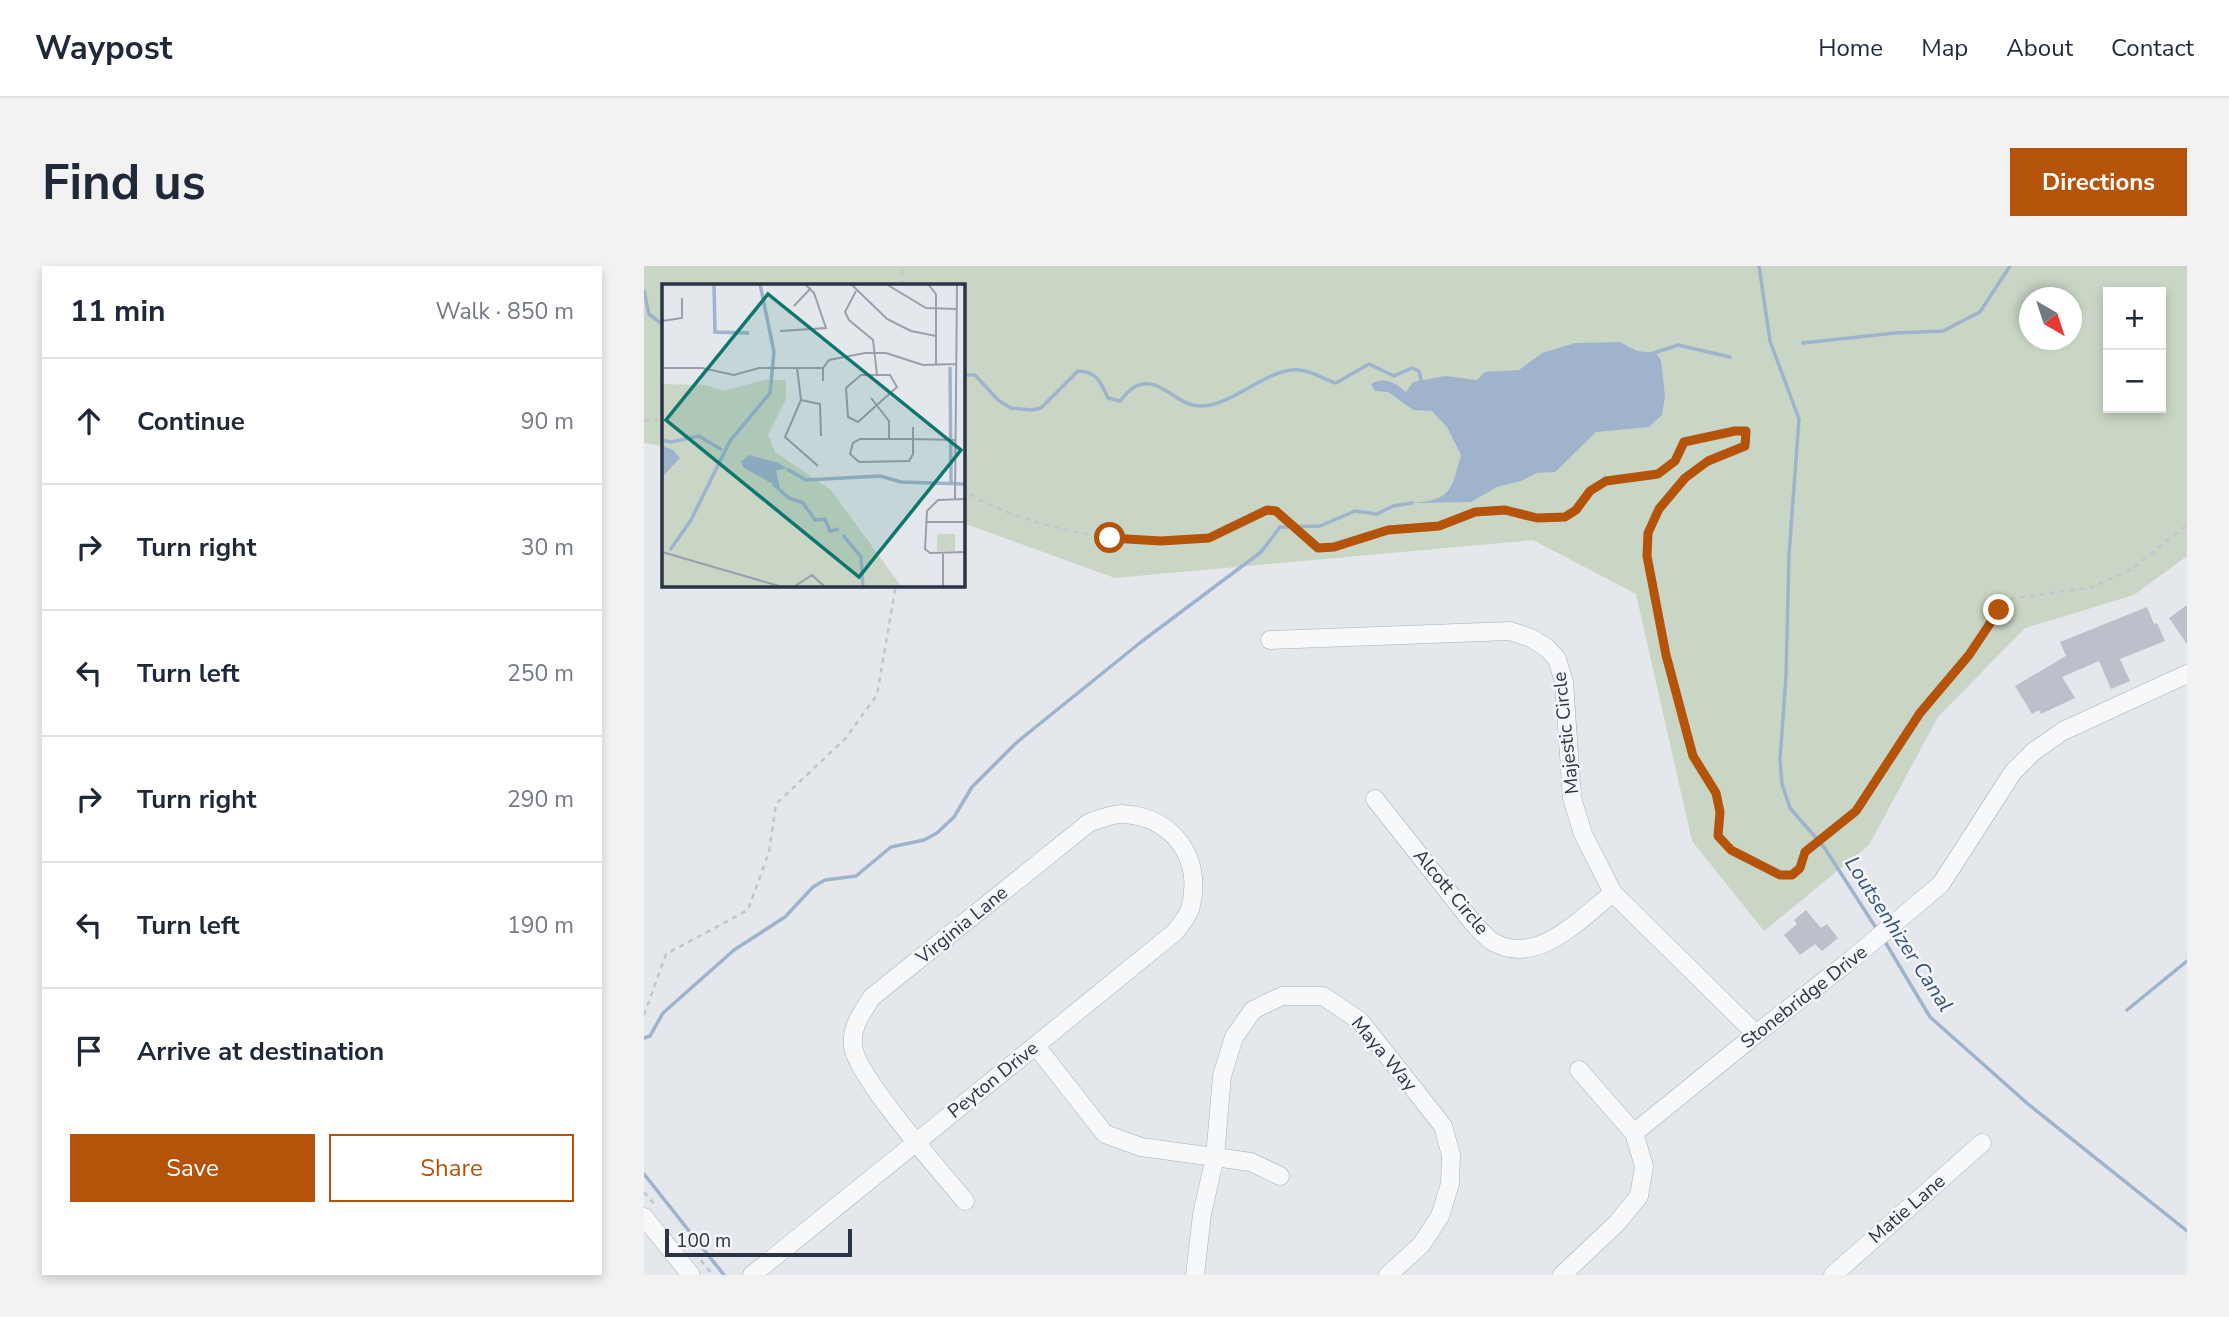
<!DOCTYPE html>
<meta charset="utf-8">
<style>
:root{--surface:#fff;--page:#f2f2f3;--text:#1f2937;--muted:#747a83;--line:#e0e1e3;--accent:#b45309}
body{margin:0;font-family:"Nunito Sans",sans-serif;background:var(--page);color:var(--text)}
.controls{position:absolute;right:21px;top:21px;display:grid;overflow:hidden;border-radius:0px;box-shadow:0 4px 10px #0003}
.controls button{width:63px;height:63px;display:grid;place-items:center;padding:0;border:0;border-bottom:2px solid var(--line);background:var(--surface);color:var(--text);font:35px sans-serif}
.compass{position:absolute;left:1375px;top:21px;width:63px;height:63px;border-radius:50%;background:var(--surface);box-shadow:0 4px 10px #0003;rotate:141deg}
.scale{position:absolute;left:21px;bottom:18px;width:187px;box-sizing:border-box;padding-left:7px;border:4px solid #2b3445;border-top:0;font-size:19px;line-height:24px;white-space:nowrap;color:#2b3445;-webkit-text-stroke:5px #f4f6f9;paint-order:stroke}
.stop{position:absolute;width:21px;height:21px;margin:-16px;border:5px solid #b45309;border-radius:50%;background:#fff}
.stop.end{background:#b45309;border-color:#fff;box-shadow:0 2px 7px #0008}
.list{margin:0;padding:0;list-style:none}
h2{display:flex;justify-content:space-between;align-items:center;height:91px;margin:0;padding:0 28px;font-size:30px}
h2 small{font-size:23px;font-weight:400;color:var(--muted)}
.list li{display:grid;grid-template-columns:46px 1fr auto;gap:21px;align-items:center;box-sizing:border-box;height:126px;padding:0 28px;border-top:2px solid var(--line)}
.list b{display:block;font-size:26px;white-space:nowrap}
.list em{font-size:23px;font-style:normal;color:var(--muted)}
.actions{display:flex;gap:14px;padding:21px 28px}
.actions a{flex:1;padding:16px 0;border:2px solid var(--accent);border-radius:0px;text-align:center;font-size:24px;color:var(--accent)}
.actions .main{background:var(--accent);color:#fff}
.icon{flex:none;width:38px;height:38px;fill:none;stroke:currentColor;stroke-width:2;stroke-linecap:round;stroke-linejoin:round}
.map{position:relative;flex:none;width:1543px;height:1009px;overflow:hidden;border-radius:0px}
header{display:flex;align-items:center;gap:42px;box-sizing:border-box;height:98px;padding:0 35px;background:var(--surface);border-bottom:2px solid var(--line)}
header strong{font-size:33px}
nav{display:flex;gap:38px;margin-inline-start:auto;font-size:24px}
.intro{display:flex;align-items:center;justify-content:space-between;box-sizing:border-box;height:168px;padding:0 42px}
h1{margin:0;font-size:49px}
.button{padding:18px 32px;border-radius:0px;background:var(--accent);color:#fff;font-size:24px;font-weight:700}
main{display:flex;gap:42px;padding:0 42px}
aside{flex:1;background:var(--surface);border-radius:0px;box-shadow:0 4px 10px #0003}
.map>svg:first-child{display:block}
.green{fill:#c9d6c5;fill-rule:evenodd}
.water{fill:#9fb4cc}
.lines{fill:none;stroke-linecap:round;stroke-linejoin:round}
.stream{stroke:#9fb4cc;stroke-width:3.5}
.building{fill:#bbc0ca}
.minor-casing{stroke:#a9aeb7;stroke-width:19}
.path{stroke:#c2c5cb;stroke-width:2.5;stroke-dasharray:5 5;stroke-linecap:butt}
.minor{stroke:#f7f8fa;stroke-width:18}
.route{stroke:#b45309;stroke-width:9}
.labels{text-anchor:middle;dominant-baseline:central;stroke-width:5;stroke-linejoin:round;paint-order:stroke}
.street-label{font-size:19px;fill:#2b3445;stroke:#f4f6f9}
.water-label{font-size:21px;font-style:italic;fill:#34527a;stroke:#f4f6f9}
.inset-river{fill:none;stroke:#9fb4cc;stroke-width:3.5}
.inset-road{fill:none;stroke:#9a9fa9;stroke-width:2}
.view{fill:#0f766e;fill-opacity:0.15;stroke:#0f766e;stroke-width:3.5}
.inset-edge{fill:none;stroke:#2b3445;stroke-width:3.5}
</style>
<header>
<strong>Waypost</strong>
<nav><a>Home</a><a>Map</a><a>About</a><a>Contact</a></nav>
</header>
<div class="intro"><h1>Find us</h1><a class="button">Directions</a></div>
<main>
<aside>
<h2>11 min<small>Walk · 850 m</small></h2>
<ul class="list">
<li><svg class="icon" aria-label="ahead" viewBox="0 0 24 24"><path d="M12 20V5M6 11l6-6 6 6"/></svg><div><b>Continue</b></div><em>90 m</em></li>
<li><svg class="icon" aria-label="right" viewBox="0 0 24 24"><path d="M7 20v-9h11M14 6l5 5-5 5"/></svg><div><b>Turn right</b></div><em>30 m</em></li>
<li><svg class="icon" aria-label="left" viewBox="0 0 24 24"><path d="M17 20v-9H6M10 6l-5 5 5 5"/></svg><div><b>Turn left</b></div><em>250 m</em></li>
<li><svg class="icon" aria-label="right" viewBox="0 0 24 24"><path d="M7 20v-9h11M14 6l5 5-5 5"/></svg><div><b>Turn right</b></div><em>290 m</em></li>
<li><svg class="icon" aria-label="left" viewBox="0 0 24 24"><path d="M17 20v-9H6M10 6l-5 5 5 5"/></svg><div><b>Turn left</b></div><em>190 m</em></li>
<li><svg class="icon" aria-label="arrive" viewBox="0 0 24 24"><path d="M6 21V4h12l-3 4 3 4H6"/></svg><div><b>Arrive at destination</b></div></li>
</ul>
<div class="actions"><a class="main">Save</a><a>Share</a></div>
</aside>
<div class="map">
<svg width="1543" height="1009" viewBox="0 0 1543 1009">
<rect width="100%" height="100%" fill="#e4e7ec"/>
<path class="green" d="M0,0H1543V290L1490,329L1381,362L1294,451L1225,579L1120,665L1048,575L992,328L889,274L471,312L319,257L318,19H19V180L0,177ZM1464,26H1517V142H1464ZM1386,32H1428V74H1386Z"/>
<path class="water" d="M976,76L993,85L1012,87L1017,94L1021,130L1018,149L1005,161L952,166L911,206L893,207L877,215L853,221L827,236L768,237C807,234 807,225 817,189L803,161L788,145L769,144L744,126L731,125L727,118C741,110 751,117 762,126L769,116L801,110L833,114L841,106L875,104L898,87L931,77Z"/>
<g class="lines">
<path class="stream" d="M1115,0L1126,75L1155,153L1145,289L1142,410L1136,493L1138,518L1146,542L1180,581L1234,665
M0,25L5,48L19,59
M1159,77L1251,67L1299,65L1336,46L1366,0
M1007,88L1034,79L1086,91
M318,109H331L354,134L367,142L388,144L397,142L434,105C454,106 456,116 464,132L476,135C480,130 486,123 492,120C516,109 532,140 556,140C590,140 623,101 656,104C668,105 681,114 692,117L725,98L750,110L768,102L775,105L778,119
M1240,674L1286,751L1384,838L1543,965
M1483,744L1543,695
M0,772L6,770L19,747L90,684L141,651L169,621L181,614L212,610L247,581L280,574L293,567L310,551L328,521L372,477L497,376L617,286L636,261L676,260L711,245L733,248L749,240L768,237
M0,908L80,1009"/>
</g>
<path class="building" d="M1543,339V378L1525,352Z
M1503,341L1510,358L1513,357L1521,375L1476,393L1486,415L1467,423L1455,395L1418,411L1431,432L1397,448L1395,444L1388,448L1371,420L1422,390L1416,376Z
M1162,644L1177,662L1183,658L1194,672L1178,685L1171,678L1156,689L1140,669L1153,658L1150,654Z"/>
<g class="lines">
<defs>
<path id="minor" d="M626,374L866,365L887,372L903,382L913,393L920,416L928,532L939,568L969,627L1112,768
M731,533L829,657C835,663 842,671 849,676C893,701 937,652 969,627
M392,780L461,868L497,881L607,896L636,910
M990,867L1112,768L1208,693L1297,618L1369,506L1389,486L1419,465L1543,408
M0,951L47,1009
M108,1009C249,895 391,781 531,666C536,659 543,652 546,643C560,594 530,550 478,548C468,548 456,553 446,556L228,731C218,747 207,760 209,780C212,810 298,907 321,935
M551,1009L558,948L571,891L578,810L590,771L609,744L638,730H679L716,755L799,860L807,889L806,918L796,950L777,979L744,1009
M918,1009L973,957L995,930L1000,900L990,867L935,804
M1189,1009L1338,877"/>
</defs>
<use href="#minor" class="minor-casing"/>
<path class="path" d="M258,19V0
M0,155L19,153
M318,223C372,261 499,286 564,272C584,267 605,254 623,244L632,245L674,282L690,281L744,264L795,260L831,246L861,244L893,252L921,251L932,244L946,225L962,215L1014,208L1031,195L1040,176L1091,165H1102L1101,180L1064,195L1041,212L1015,243L1004,267L1003,290L1022,389L1049,490L1072,527L1076,546L1074,570L1087,584L1136,609H1148L1156,602L1161,586L1212,545L1276,447L1325,389L1363,336L1370,332L1449,321L1488,303L1543,259
M0,749L22,688L104,644L125,586L132,538L201,473L233,429L252,318
M0,926L11,939
M44,979L69,1009"/>
<use href="#minor" class="minor"/>
</g>
<g class="lines">
<path class="route" d="M466,272L517,275L565,272L623,244L632,245L674,282L690,281L744,264L795,260L831,246L861,244L893,252L921,251L932,244L946,225L962,215L1014,208L1031,195L1040,176L1091,165H1102L1101,180L1064,195L1041,212L1015,243L1004,267L1003,290L1022,389L1049,490L1072,527L1076,546L1074,570L1087,584L1136,609H1148L1156,602L1161,586L1212,545L1276,447L1325,389L1355,344"/>
</g>
<g class="labels">
<g class="street-label">
<text transform="translate(922 467) rotate(-96)">Majestic Circle</text>
<text transform="translate(807 626) rotate(50)">Alcott Circle</text>
<text transform="translate(318 659) rotate(-39)">Virginia Lane</text>
<text transform="translate(1160 731) rotate(-38)">Stonebridge Drive</text>
<text transform="translate(740 788) rotate(50)">Maya Way</text>
<text transform="translate(349 814) rotate(-39)">Peyton Drive</text>
<text transform="translate(1263 943) rotate(-41)">Matie Lane</text>
</g>
<g class="water-label">
<text transform="translate(1255 668) rotate(57)">Loutsenhizer Canal</text>
</g>
</g>
<g transform="translate(18 18)">
<rect width="303" height="303" fill="#e4e7ec"/>
<path d="M102,96H124V115L106,151L113,168L169,206L239,302H0V100L44,101L61,107ZM275,250H293V267H275Z" fill="#c9d6c5"/>
<path d="M1,162L11,166L18,174L2,191L0,204ZM87,171L117,179L125,185L114,186L118,204L82,184L79,178Z" fill="#9fb4cc"/>
<path class="inset-river" d="M52,0L53,48L87,49M288,83L289,199M0,156L9,158L37,152L60,166M125,185L144,196L218,192L239,198L303,200M111,200L127,214L141,219L153,236L163,235L168,247L177,245M181,251L199,273L201,302M8,266L29,236L68,157L108,109L112,68L98,0"/>
<path class="inset-road" d="M189,0L225,35L249,47L274,52M224,0L264,24L295,25M266,0L274,10V81M194,7L183,28L187,36L211,56L215,91M132,22L149,4M0,37L20,34V14M118,47L164,44L152,9L143,0M0,84H40L72,91L97,84H161M135,84L139,116L123,153L156,182M199,91H228L235,103L196,138L186,133L184,104ZM161,97V84L167,76L203,69H224L261,81L294,80M209,114L227,137V155M139,116L158,120L159,152M251,143V170L247,177L197,178L188,170L191,159L198,155H251L293,156M293,215L295,0M303,215L276,216L265,227L263,265L268,269L303,268M264,238H303M0,268L117,302M133,302L150,291L162,302M281,302V269"/>
<path class="view" d="M106,10L299,166L197,293L4,136Z"/>
<rect width="303" height="303" class="inset-edge"/>
</g>
</svg>
<div class="controls">
<button>+</button>
<button>−</button>
</div>
<svg class="compass" viewBox="-18 -18 36 36"><path d="M0-13l5 13h-10z" fill="#e53935"/><path d="M0 13l5-13h-10z" fill="#747a83"/></svg>
<div class="scale">100 m</div>
<div class="stop" style="left:466px;top:272px"></div>
<div class="stop end" style="left:1355px;top:344px"></div>
</div>
</main>
